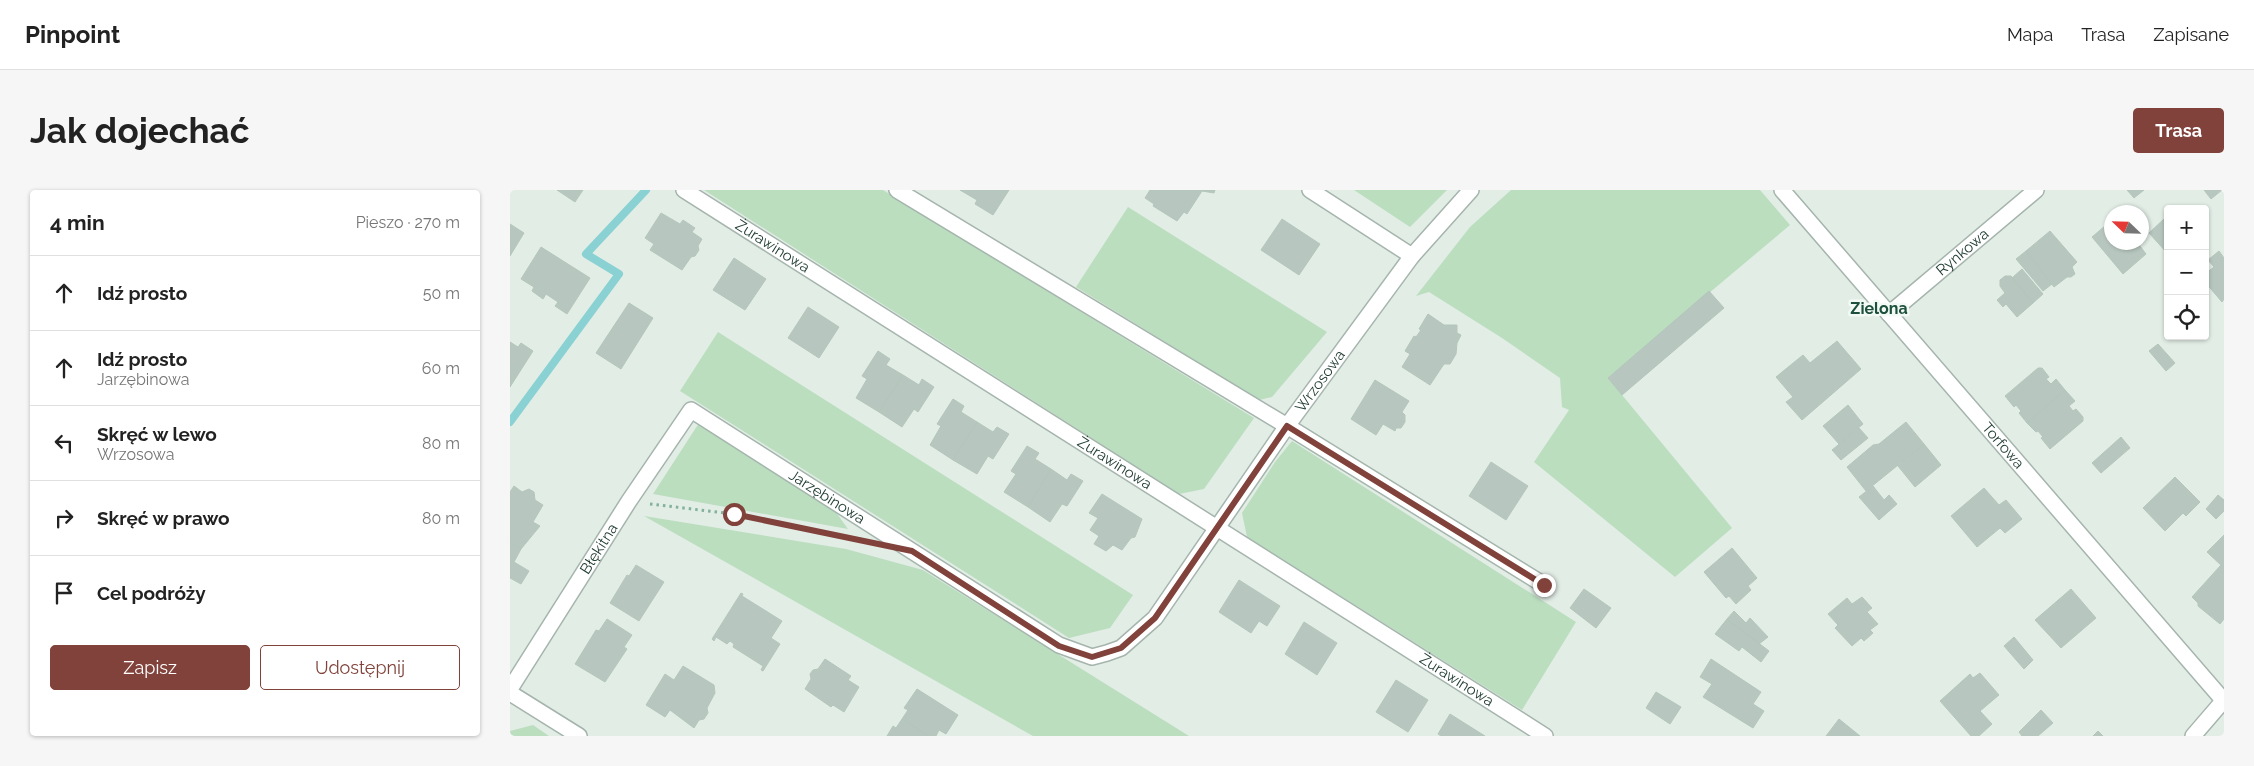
<!DOCTYPE html>
<html lang="pl">
<meta charset="utf-8">
<style>
:root{--surface:#fff;--page:#f6f6f6;--text:#222;--muted:#767676;--line:#e0e0e0;--accent:#80423a}
body{margin:0;font-family:Raleway,sans-serif;background:var(--page);color:var(--text)}
.controls{position:absolute;right:15px;top:15px;display:grid;overflow:hidden;border-radius:5px;box-shadow:0 1px 4px #0004}
.controls button{width:45px;height:45px;display:grid;place-items:center;padding:0;border:0;border-bottom:1px solid var(--line);background:var(--surface);color:var(--text);font:25px sans-serif}
.compass{position:absolute;left:1594px;top:15px;width:45px;height:45px;border-radius:50%;background:var(--surface);box-shadow:0 1px 4px #0004;rotate:293deg}
.stop{position:absolute;width:15px;height:15px;margin:-11px;border:4px solid #80423a;border-radius:50%;background:#fff}
.stop.end{background:#80423a;border-color:#fff;box-shadow:0 1px 5px #0008}
.list{margin:0;padding:0;list-style:none}
h2{display:flex;justify-content:space-between;align-items:center;height:65px;margin:0;padding:0 20px;font-size:21px}
h2 small{font-size:16px;font-weight:400;color:var(--muted)}
.list li{display:grid;grid-template-columns:32px 1fr auto;gap:15px;align-items:center;box-sizing:border-box;height:75px;padding:0 20px;border-top:1px solid var(--line)}
.list b{display:block;font-size:19px;white-space:nowrap}
.list p{margin:0;font-size:16px;white-space:nowrap;color:var(--muted)}
.list em{font-size:16px;font-style:normal;color:var(--muted)}
.actions{display:flex;gap:10px;padding:15px 20px}
.actions a{flex:1;padding:11px 0;border:1px solid var(--accent);border-radius:5px;text-align:center;font-size:18px;color:var(--accent)}
.actions .main{background:var(--accent);color:#fff}
.icon{flex:none;width:28px;height:28px;fill:none;stroke:currentColor;stroke-width:2;stroke-linecap:round;stroke-linejoin:round}
.map{position:relative;flex:none;width:1714px;height:546px;overflow:hidden;border-radius:5px}
header{display:flex;align-items:center;gap:30px;box-sizing:border-box;height:70px;padding:0 25px;background:var(--surface);border-bottom:1px solid var(--line)}
header strong{font-size:24px}
nav{display:flex;gap:28px;margin-inline-start:auto;font-size:18px}
.intro{display:flex;align-items:center;justify-content:space-between;box-sizing:border-box;height:120px;padding:0 30px}
h1{margin:0;font-size:35px}
.button{padding:12px 22px;border-radius:5px;background:var(--accent);color:#fff;font-size:18px;font-weight:700}
main{display:flex;gap:30px;padding:0 30px}
aside{flex:1;background:var(--surface);border-radius:5px;box-shadow:0 1px 4px #0004}
.map>svg:first-child{display:block}
.green{fill:#bbdebf}
.lines{fill:none;stroke-linecap:round;stroke-linejoin:round}
.stream{stroke:#89d1d2;stroke-width:8}
.building{fill:#b7c7bf;stroke:#b4c6bc}
.minor-casing{stroke:#a5b5ad;stroke-width:18}
.path{stroke:#82b19c;stroke-width:3;stroke-dasharray:2.5 4;stroke-linecap:butt}
.minor{stroke:#fff;stroke-width:15}
.route{stroke:#80423a;stroke-width:6}
.labels{text-anchor:middle;dominant-baseline:central;stroke-width:5;stroke-linejoin:round;paint-order:stroke}
.street-label{font-size:15px;fill:#223e33;stroke:#f3f9f5}
.neighbourhood-label{font-size:16px;font-weight:bold;fill:#1d503d;stroke:#f3f9f5}
</style>
<header>
<strong>Pinpoint</strong>
<nav><a>Mapa</a><a>Trasa</a><a>Zapisane</a></nav>
</header>
<div class="intro"><h1>Jak dojechać</h1><a class="button">Trasa</a></div>
<main>
<aside>
<h2>4 min<small>Pieszo · 270 m</small></h2>
<ul class="list">
<li><svg class="icon" aria-label="ahead" viewBox="0 0 24 24"><path d="M12 20V5M6 11l6-6 6 6"/></svg><div><b>Idź prosto</b></div><em>50 m</em></li>
<li><svg class="icon" aria-label="ahead" viewBox="0 0 24 24"><path d="M12 20V5M6 11l6-6 6 6"/></svg><div><b>Idź prosto</b><p>Jarzębinowa</p></div><em>60 m</em></li>
<li><svg class="icon" aria-label="left" viewBox="0 0 24 24"><path d="M17 20v-9H6M10 6l-5 5 5 5"/></svg><div><b>Skręć w lewo</b><p>Wrzosowa</p></div><em>80 m</em></li>
<li><svg class="icon" aria-label="right" viewBox="0 0 24 24"><path d="M7 20v-9h11M14 6l5 5-5 5"/></svg><div><b>Skręć w prawo</b></div><em>80 m</em></li>
<li><svg class="icon" aria-label="arrive" viewBox="0 0 24 24"><path d="M6 21V4h12l-3 4 3 4H6"/></svg><div><b>Cel podróży</b></div></li>
</ul>
<div class="actions"><a class="main">Zapisz</a><a>Udostępnij</a></div>
</aside>
<div class="map">
<svg width="1714" height="546" viewBox="0 0 1714 546">
<rect width="100%" height="100%" fill="#e2ede6"/>
<path class="green" d="M194,0H373L744,228L694,299L669,304Z
M844,0H937L900,37Z
M1001,0H1250L1280,35L1098,188L1222,338L1165,387L1024,272L1059,220L1052,217L1050,188L992,148L919,102L906,106L960,37Z
M618,17L817,142L762,207L749,210L566,97Z
M208,142L623,405L600,438L559,448L170,201Z
M189,233L320,314L338,339L143,304Z
M782,251L1066,432L1012,520L737,347L732,323L765,272Z
M134,326L336,359L413,380L679,546H523Z
M23,535L39,546H0V541Z"/>
<g class="lines">
<path class="stream" d="M0,232L109,84L76,64L136,0"/>
</g>
<path class="building" d="M47,0H73L65,12Z
M450,0H499L483,25L465,14L467,10Z
M640,0H705L704,3L692,1L677,24L674,22L667,31L643,16L644,14L635,8Z
M1617,0H1634L1624,8Z
M1694,0H1712L1701,9Z
M151,23L170,34L173,30L185,38L182,42L192,49L188,56L189,60L185,66L181,67L172,80L140,60L144,54L135,48Z
M1655,28L1658,31V64L1639,43Z
M772,29L810,54L789,85L751,60Z
M1602,30V52H1627L1636,64L1613,84L1582,47Z
M0,34L14,43L0,66Z
M1540,41L1567,72L1562,77L1565,84L1561,87H1557L1544,97L1516,61Z
M31,57L80,88L57,124L45,116L48,112L36,104L33,109L22,101L24,97L11,89Z
M1516,61L1542,94L1533,101L1506,69Z
M1709,61L1714,68V109L1712,112L1695,92V84L1704,77L1698,70Z
M224,68L256,89L235,120L203,100Z
M1512,79L1533,104L1523,113L1502,88Z
M1495,86H1501L1523,113L1507,127L1496,114L1493,117L1487,110L1495,103L1490,96V90Z
M1199,101L1214,118L1112,205L1098,188Z
M119,113L143,128L111,179L86,163Z
M298,117L329,137L309,168L278,148Z
M918,124L934,135H947V143L951,145L947,153L946,164L940,174H934L920,195L892,177L900,164L895,161L904,146L906,147L911,140L909,139Z
M1327,151L1351,179L1292,230L1276,212L1283,207L1266,187L1293,165L1300,173Z
M0,152L8,157L11,153L23,161L0,197Z
M1648,154L1665,173L1656,181L1639,161Z
M368,161L380,169L376,175L393,185L369,222L346,208L357,189L352,186Z
M1528,178H1532L1539,187L1536,189L1541,194L1546,189L1555,200L1517,233L1509,223L1511,221L1506,215L1504,217L1495,206Z
M393,185L409,195L412,189L424,197L408,222L404,219L392,237L369,222Z
M865,190L899,211L892,222L895,225V232L891,238H886L885,241L873,234L866,245L841,229Z
M1555,200L1565,211L1559,216L1563,221L1566,219L1573,227V231L1540,259L1531,248L1533,247L1528,241L1526,242L1517,233Z
M443,209L454,216L451,222L467,232L443,270L420,255L431,236L427,234Z
M1338,215L1353,234L1329,254L1313,236Z
M467,232L483,242L487,237L499,244L483,269L478,266L467,284L443,270Z
M1396,232L1414,254L1356,301L1337,277L1363,255L1369,254Z
M1349,238L1358,248L1331,270L1322,260Z
M1611,247L1620,258L1591,283L1582,273Z
M1414,254L1431,275L1405,297L1388,276Z
M517,256L529,263L525,269L541,279L518,317L494,302L506,284L501,281Z
M981,272L1018,296L996,330L959,306Z
M541,279L557,290L561,284L573,291L557,316L552,314L540,332L518,317Z
M1665,287L1690,312L1676,326L1673,323L1655,341L1633,318Z
M4,296L12,302L19,299L24,302L25,310L33,315L23,332L30,336L11,359L0,352V302Z
M1363,296L1374,310L1379,305L1387,314L1369,330L1349,307Z
M1474,298L1489,315L1496,310L1512,329L1495,343L1490,338L1467,357L1441,326Z
M592,304L632,329L625,347L621,348L612,360L603,355L596,361L584,354L589,346L580,340L588,328L579,323Z
M1708,305L1714,310V321L1706,329L1696,319Z
M1714,345V378L1697,362Z
M0,352L11,359L4,372L19,381L11,394L0,388Z
M1222,358L1247,388L1238,396L1241,400L1226,414L1219,406L1216,408L1194,382Z
M126,375L154,392L129,431L100,413L117,385L119,386Z
M1711,375L1714,378V429L1710,434L1688,416V413L1682,407Z
M729,390L770,416L757,436L749,431L741,443L709,422Z
M1074,399L1101,418L1086,438L1060,418Z
M1561,399L1586,428L1551,458L1525,430Z
M231,403L233,404L232,406L272,431L261,448L270,454L253,481L251,480L253,476L223,457L224,454L220,451L217,454L206,447L204,451L202,449Z
M1352,407L1362,418L1357,422L1368,434L1360,440L1363,443L1354,451L1351,448L1342,456L1325,438L1328,435L1318,424L1337,408L1342,414Z
M1224,421L1236,433L1240,428L1258,447L1249,454L1217,429Z
M97,429L122,445L114,457L117,459L95,492L65,474L86,440L89,441Z
M1217,429L1259,461L1251,472L1232,457L1229,461L1205,444Z
M794,432L827,453L807,485L775,464Z
M1504,447L1523,470L1514,479L1494,456Z
M315,469L341,486L338,490L349,497L334,522L323,515L321,517L295,499L301,489L300,484L303,480L308,479Z
M1201,469L1251,502L1243,514L1254,521L1243,538L1193,507L1202,494L1190,487Z
M173,476L204,495L205,503L197,518L198,523L194,529L189,530L184,538L160,520L155,527L136,515L155,484L164,490Z
M1470,483L1489,505L1470,521L1482,534L1469,546H1461L1430,511L1460,484L1463,488Z
M886,490L918,510L898,542L866,522Z
M407,499L448,525L436,544L429,540L426,546H419L392,529L398,520L394,518Z
M1146,502L1171,517L1160,534L1136,518Z
M1531,520L1543,533L1528,546H1512L1509,542Z
M940,524L975,546H931L928,544Z
M392,529L419,546H377L383,536L386,538Z
M1329,529L1350,546H1316Z
M1588,541L1593,546H1583Z"/>
<g class="lines">
<defs>
<g id="minor">
<path id="s1" d="M174,0L1035,546"/>
<path d="M387,0L777,236L1034,395"/>
<path d="M800,0L902,66"/>
<path id="s2" d="M1272,0L1714,511"/>
<path id="s3" d="M1379,124L1526,0"/>
<path id="s4" d="M0,499L119,311L181,220L549,455L582,467L597,463L611,458L645,428L777,236L902,66L961,0"/>
<path d="M0,503L69,546"/>
<path d="M1683,546L1714,510"/>
</g>
</defs>
<use href="#minor" class="minor-casing"/>
<path class="path" d="M140,314L224,324L343,348"/>
<use href="#minor" class="minor"/>
</g>
<g class="lines">
<path class="route" d="M224,324L402,361L549,456L582,467L611,458L645,428L777,236L1034,395"/>
</g>
<g class="labels">
<g class="street-label">
<text stroke="none"><textPath href="#s1" startOffset="105">Żurawinowa</textPath></text>
<text stroke="none"><textPath href="#s3" startOffset="96">Rynkowa</textPath></text>
<text stroke="none"><textPath href="#s4" startOffset="1169">Wrzosowa</textPath></text>
<text stroke="none"><textPath href="#s2" startOffset="338">Torfowa</textPath></text>
<text stroke="none"><textPath href="#s1" startOffset="510">Żurawinowa</textPath></text>
<text stroke="none"><textPath href="#s4" startOffset="494">Jarzębinowa</textPath></text>
<text stroke="none"><textPath href="#s4" startOffset="166">Błękitna</textPath></text>
<text stroke="none"><textPath href="#s1" startOffset="915">Żurawinowa</textPath></text>
</g>
<g class="neighbourhood-label">
<text x="1369" y="118">Zielona</text>
</g>
</g>
</svg>
<div class="controls">
<button>+</button>
<button>−</button>
<button><svg class="icon" aria-label="locate" viewBox="0 0 24 24"><circle cx="12" cy="12" r="6"/><path d="M12 2v4M12 18v4M2 12h4M18 12h4"/></svg></button>
</div>
<svg class="compass" viewBox="-18 -18 36 36"><path d="M0-13l5 13h-10z" fill="#e53935"/><path d="M0 13l5-13h-10z" fill="#767676"/></svg>
<div class="stop" style="left:224px;top:324px"></div>
<div class="stop end" style="left:1034px;top:395px"></div>
</div>
</main>
